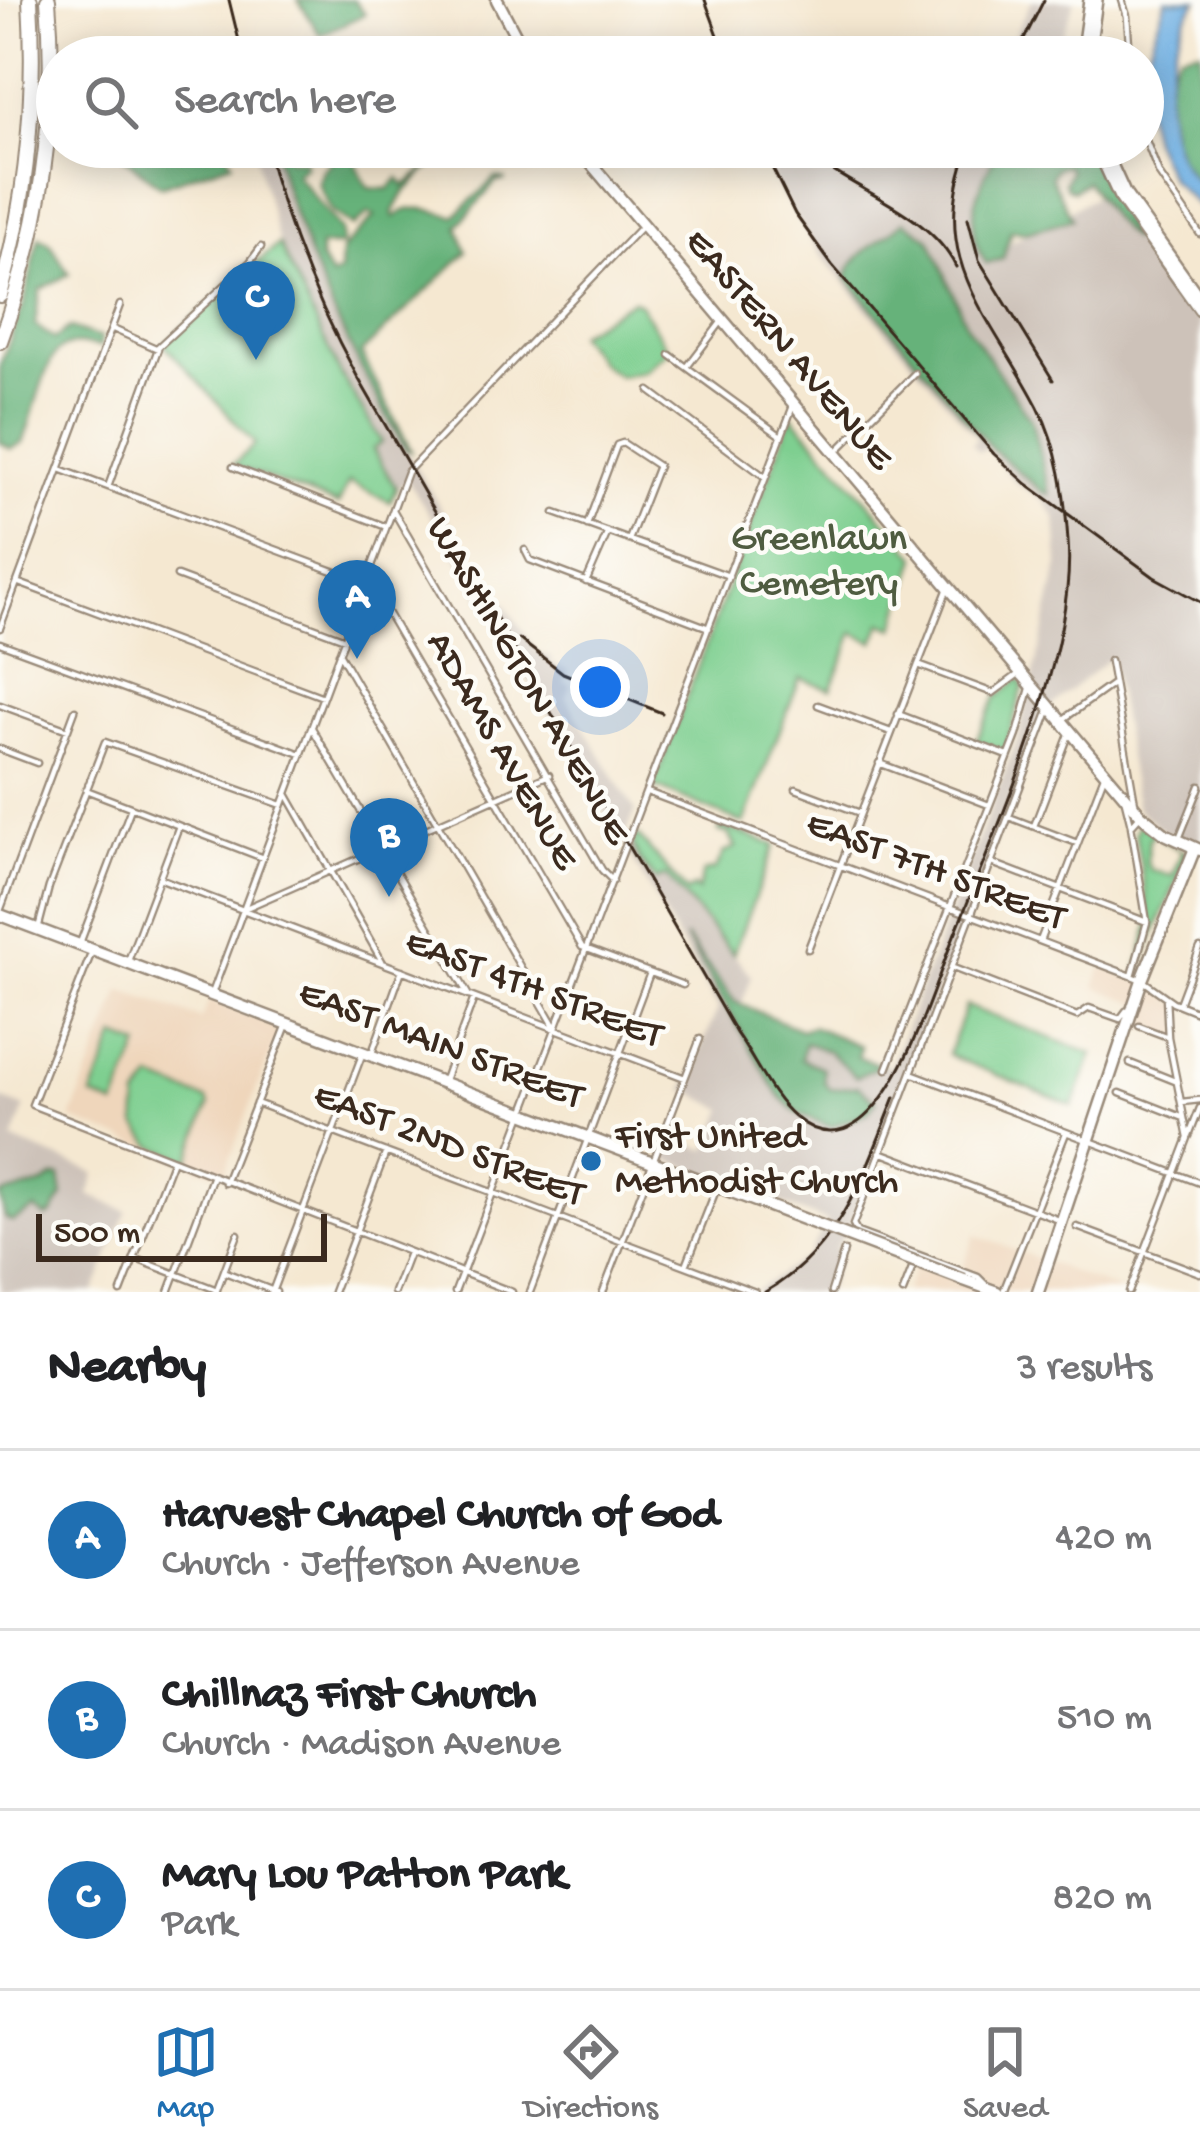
<!DOCTYPE html>
<meta charset="utf-8">
<style>
:root{--surface:#fff;--page:#f6f6f6;--text:#202124;--muted:#757577;--line:#e0e0e0;--accent:#1f6fb2}
body{margin:0;font-family:"Gochi Hand",sans-serif;background:var(--page);color:var(--text)}
.scale{position:absolute;left:36px;bottom:30px;width:291px;box-sizing:border-box;padding-left:12px;border:6px solid #3b2a1e;border-top:0;font-size:33px;line-height:42px;white-space:nowrap;color:#3b2a1e;-webkit-text-stroke:9px #fdfcf7;paint-order:stroke}
.you{position:absolute;left:600px;top:687px;width:42px;height:42px;margin:-30px;border:9px solid #fff;border-radius:50%;background:#1a73e8;box-shadow:0 0 0 18px #1a73e833}
.badge{display:grid;place-items:center;width:78px;height:78px;border-radius:50%;background:var(--accent);color:#fff;font-size:39px;font-weight:700}
.pin{position:absolute;translate:-50% -99px;filter:drop-shadow(0 3px 6px #0008)}
.pin::after{content:'';position:absolute;top:63px;width:42px;height:36px;background:inherit;clip-path:polygon(0 0,100% 0,50% 100%)}
.list{margin:0;padding:0;list-style:none}
h2{display:flex;justify-content:space-between;align-items:center;height:156px;margin:0;padding:0 48px;font-size:51px}
h2 small{font-size:39px;font-weight:400;color:var(--muted)}
.list li{display:grid;grid-template-columns:78px 1fr auto;gap:36px;align-items:center;box-sizing:border-box;height:180px;padding:0 48px;border-top:3px solid var(--line)}
.list b{display:block;font-size:45px;white-space:nowrap}
.list p{margin:0;font-size:39px;white-space:nowrap;color:var(--muted)}
.list em{font-size:39px;font-style:normal;color:var(--muted)}
.icon{flex:none;width:66px;height:66px;fill:none;stroke:currentColor;stroke-width:2;stroke-linecap:round;stroke-linejoin:round}
.map{position:relative;flex:none;width:1200px;height:1292px;overflow:hidden}
.search{position:absolute;background:var(--surface);box-shadow:0 6px 30px #0003;left:36px;right:36px;top:36px;height:132px;display:flex;align-items:center;gap:30px;box-sizing:border-box;padding:0 42px;border-radius:66px;color:var(--muted);font-size:45px}
.sheet{height:696px;background:var(--surface)}
nav{display:flex;justify-content:space-around;align-items:center;box-sizing:border-box;height:168px;border-top:3px solid var(--line);background:var(--surface);font-size:33px;color:var(--muted)}
nav a{display:grid;justify-items:center;gap:6px}
nav .on{color:var(--accent)}
.map>svg:first-child{display:block}
.built{fill:#efd6bb}
.industrial{fill:#cdc2b9}
.green{fill:#7ecf90;stroke:#5c7c57;stroke-width:3}
.forest{fill:#66b27a;stroke:#506e4c;stroke-width:3}
.water{fill:#6eafe2;stroke:#546c80;stroke-width:3}
.lines{fill:none;stroke-linecap:round;stroke-linejoin:round}
.minor-casing{stroke:#988978;stroke-width:9}
.secondary-casing{stroke:#988978;stroke-width:14}
.primary-casing{stroke:#988978;stroke-width:15}
.motorway-casing{stroke:#988978;stroke-width:18}
.minor{stroke:#fff;stroke-width:4.5}
.secondary{stroke:#fff;stroke-width:9}
.primary{stroke:#fff;stroke-width:10}
.motorway{stroke:#fff;stroke-width:14}
.rail{stroke:#3b2a1e;stroke-width:3}
.primary-bridge-casing{stroke:#988978;stroke-width:15;stroke-linecap:butt}
.primary-bridge{stroke:#fff;stroke-width:10}
.poi-dot{fill:#1f6fb2;stroke:#fdfcf7;stroke-width:4.5}
.labels{text-anchor:middle;dominant-baseline:central;stroke-width:9;stroke-linejoin:round;paint-order:stroke}
.street-label{font-size:39px;fill:#3b2a1e;stroke:#fdfcf7}
.park-label{font-size:39px;fill:#4f5c40;stroke:#fdfcf7}
.poi-label{font-size:39px;fill:#3b2a1e;stroke:#fdfcf7;text-anchor:start}
</style>
<div class="map">
<svg width="1200" height="1292" viewBox="0 0 1200 1292">
<rect width="100%" height="100%" fill="#fdfcf7"/>
<filter id="ink" filterUnits="userSpaceOnUse"><feTurbulence type="fractalNoise" baseFrequency=".00833" numOctaves="2"/><feDisplacementMap in="SourceGraphic" scale="24" xChannelSelector="R" yChannelSelector="G"/><feConvolveMatrix kernelMatrix="1 2 1 2 8 2 1 2 1" color-interpolation-filters="sRGB"/></filter>
<filter id="wash" filterUnits="userSpaceOnUse"><feTurbulence type="fractalNoise" baseFrequency=".004" numOctaves="4" result="noise"/><feDisplacementMap in="SourceGraphic" scale="48" xChannelSelector="R" yChannelSelector="G"/><feGaussianBlur stdDeviation="2.7" result="paint"/><feColorMatrix in="noise" values="0 0 0 0 0 0 0 0 0 0 0 0 0 0 0 0 0 1.4 0 .05"/><feComposite in="paint" operator="in"/></filter>
<g filter="url(#wash)">
<rect width="100%" height="100%" fill="#f5e8d1"/>
<path class="built" d="M1102,967L1149,985L1186,1009L1185,1041L1136,1024L1142,1005L1095,987Z
M121,990L201,1019L209,1000L281,1025L223,1177L71,1119Z
M975,1235L1057,1266L1123,1292H905L916,1262L959,1277Z"/>
<path class="industrial" d="M1032,0H1075L1061,39L1051,57H1003Z
M253,147H275L299,230L326,301L409,455L493,595L497,591L537,652L552,657L551,662L569,671L564,682L571,685L566,698L635,811L626,835L637,854L655,880L666,876L752,976L740,1008L890,1067L1020,733L1059,565L1056,518L1043,500L1017,484L985,448L979,452L972,444L977,438L819,253L779,191L757,147H831L848,157L889,161L936,147H1000L979,185L974,207L973,233L982,257L1105,191L1200,322V850L1162,830L1137,809L1111,657L1046,710L847,1229L836,1248L839,1258L827,1292H753L806,1257L828,1222L660,1156L668,1135L707,1150L725,1109L684,1090L718,1008L462,565L409,482L396,488L373,449L381,441L341,375L279,244Z
M0,1098L25,1108L13,1140L96,1173L89,1195L127,1211L94,1292H0Z"/>
<path class="green" d="M279,244L341,375L382,442L373,449L396,488L390,502L349,482L338,505L233,465L255,444L164,344Z
M633,300L640,304L669,350L644,371L619,376L600,363L577,334Z
M792,415L917,557L895,628L882,623L874,642L854,633L831,689L800,678L744,824L653,786Z
M1019,679L1024,684L1005,752L976,741L996,698Z
M1139,824L1155,833L1149,839L1147,862L1151,870L1172,876L1182,851L1160,839L1188,854L1137,975L1150,922L1135,833Z
M721,826L775,845L733,954L666,876L656,880C645,869 630,851 634,835L638,836L687,892L694,887L698,891L703,872L716,869L724,852L736,847L729,834L719,831Z
M966,1006L1093,1054L1073,1106L948,1055Z
M116,1037L140,1046L115,1106L92,1096Z
M152,1079L207,1100L209,1105L189,1160L153,1146L136,1125L138,1098Z"/>
<path class="forest" d="M298,0H354L365,14L320,35Z
M1200,49V184C1166,158 1154,88 1180,53Z
M111,147H224L232,162L160,186Z
M273,147H278L289,159L304,160L305,166L296,174L341,230L342,246H320V258L331,277L340,272L341,251L375,216L369,213L353,227L331,211L318,184L323,170L332,161L325,156L327,150C358,146 356,172 369,188L388,189L399,178L404,186L432,165L404,193L393,213L395,217C415,201 433,212 455,216L495,178L506,180L496,182L458,226L467,252L361,353L411,451L406,449C349,352 303,257 273,147Z
M1001,147H1089L1103,184L1133,240C1114,226 1100,201 1086,181L1074,190L1067,188L1064,183L1070,171L1066,165L1056,168L1051,177L1072,219L1026,232L1011,230L1003,259L986,263C961,227 978,180 1001,147Z
M904,221L930,239L967,326L1031,420L1050,494L1043,492L993,450L847,278C848,255 888,238 904,221Z
M39,237L50,243L69,274L40,290L35,325L54,339L70,328L101,338L100,347C87,345 73,341 61,349C44,360 32,422 23,443L11,449L0,442V365L24,304Z
M685,937L735,1002L801,1030L812,1026L860,1046L858,1057L881,1065L856,1077L829,1051L805,1043L801,1059L823,1068L824,1082L830,1089L858,1086L876,1101L867,1113L831,1127L796,1112L778,1094Z
M54,1177H60L63,1196L51,1215L46,1217L35,1209L12,1222L5,1218L0,1195L44,1184Z"/>
<path class="water" d="M1166,0H1197C1164,44 1151,145 1200,184V209L1170,179L1152,140L1146,113L1144,63Z"/>
</g>
<g filter="url(#ink)">
<g class="lines">
<defs>
<path id="minor" d="M1122,0L1127,16L1130,57
M1143,133L1159,174L1200,234
M158,347L250,262L261,247
M670,355L781,436
M687,367L722,321
M650,391L765,477
M835,453L915,373
M233,467L384,526
M60,469L371,585L582,947L683,985
M108,487L158,349L113,329
M393,510L602,870L613,881
M555,513L729,576
M587,525L617,445L623,443L658,466L629,540
M525,550L530,560L709,628
M177,576L345,639
M586,582L608,532
M19,583L323,697
M0,628L120,305
M0,643L301,754
M339,653L555,1027
M1110,661L1135,803
M918,665L993,693L1020,673
M0,705L68,730
M818,705L891,732
M898,714L1008,756
M1065,718L1114,683
M312,728L469,996
M0,749L37,763
M879,763L989,805
M796,789L860,813
M86,790L263,858
M647,792L1142,980L1173,1002L1200,1013
M287,794L382,961
M1125,801L1131,825
M1009,817L1077,843
M1034,826L1070,732
M1180,836L1200,786
M992,863L1147,922
M159,878L685,1078
M246,908L549,775
M0,911L75,710
M38,929L49,887L105,742L282,805
M1040,941L1105,773
M80,943L131,808
M808,949L948,588
M91,954L32,1105L512,1292
M128,961L179,826
M953,968L1077,1016L1089,1008L1120,1019L1126,1011
M1132,976L1147,922L1131,826L1141,815
M213,991L407,472L642,226
M1179,1004L1200,948
M1139,1026L1168,1037
M372,1053L402,970
M1130,1063L1175,1081
M887,1069L1017,735L1031,685
M911,1073L1200,1183
M444,1080L474,998
M1120,1093L1184,1118
M1182,1102L1200,1100
M256,1103L755,1292
M1189,1136L1200,1108
M880,1152L1059,1220
M225,1183L286,1027
M1077,1227L1200,1273
M134,1258L217,1290
M687,1263L716,1190
M225,1272L276,1292
M986,1285L978,1277L857,1232L853,1225L1050,708
M121,1292L172,1162
M169,1292L212,1178
M216,1292L238,1234
M272,1292L362,1055
M333,1292L386,1152
M394,1292L409,1253
M455,1292L793,406
M530,1292L650,973
M603,1292L700,1039
M831,1292L844,1251
M903,1292L912,1269
M1003,1292L1066,1133
M1129,1292L1188,1138L1168,1037L1166,997"/>
<path id="secondary" d="M1081,57L1089,0
M1089,57L1097,0
M1096,147L1119,197L1200,311
M1104,147L1125,193L1200,298"/>
<path id="primary" d="M497,0L527,57
M577,147L1141,815L1165,834L1200,850
M0,915L819,1225
M964,1280L997,1292
M1038,1292L1142,980L1195,848"/>
<path id="motorway" d="M0,295C27,199 36,99 30,0
M0,341C40,233 58,116 48,0"/>
</defs>
<use href="#minor" class="minor-casing"/>
<use href="#secondary" class="secondary-casing"/>
<use href="#primary" class="primary-casing"/>
<use href="#motorway" class="motorway-casing"/>
<use href="#minor" class="minor"/>
<use href="#secondary" class="secondary"/>
<use href="#primary" class="primary"/>
<use href="#motorway" class="motorway"/>
<path class="rail" d="M229,0L243,57
M705,0L726,57
M1015,57L1044,0
M266,147C287,228 317,303 357,376L736,1033C755,1059 770,1096 795,1117C884,1191 936,969 961,919
M762,147L795,214L832,265L994,454L1027,484L1154,577L1200,602
M802,147C848,191 927,208 956,267
M968,218L979,260L1053,380
M519,639L563,673L662,713
M955,934C996,829 1077,651 1068,541C1065,496 1059,448 1038,407C990,314 925,260 969,147
M765,1292C839,1250 865,1173 895,1097"/>
<defs>
<path id="primary-bridge" d="M819,1225L964,1280"/>
</defs>
<use href="#primary-bridge" class="primary-bridge-casing"/>
<use href="#primary-bridge" class="primary-bridge"/>
</g>
</g>
<circle class="poi-dot" cx="591" cy="1161" r="12"/>
<g class="labels">
<g class="street-label">
<text transform="translate(787 351) rotate(50)">EASTERN AVENUE</text>
<text transform="translate(526 682) rotate(60)">WASHINGTON AVENUE</text>
<text transform="translate(500 752) rotate(60)">ADAMS AVENUE</text>
<text transform="translate(935 873) rotate(21)">EAST 7TH STREET</text>
<text transform="translate(533 991) rotate(21)">EAST 4TH STREET</text>
<text transform="translate(440 1047) rotate(21)">EAST MAIN STREET</text>
<text transform="translate(448 1147) rotate(21)">EAST 2ND STREET</text>
</g>
<g class="park-label">
<text x="819" y="541">Greenlawn<tspan x="819" dy="45">Cemetery</tspan></text>
</g>
<g class="poi-label">
<text x="615" y="1139">First United<tspan x="615" dy="45">Methodist Church</tspan></text>
</g>
</g>
</svg>
<div class="scale">500 m</div>
<div class="you"></div>
<div class="pin badge" style="left:357px;top:659px">A</div>
<div class="pin badge" style="left:389px;top:897px">B</div>
<div class="pin badge" style="left:256px;top:360px">C</div>
<div class="search"><svg class="icon" aria-label="search" viewBox="0 0 24 24"><circle cx="10" cy="10" r="6"/><path d="M15 15l6 6"/></svg>Search here</div>
</div>
<section class="sheet">
<h2>Nearby<small>3 results</small></h2>
<ul class="list">
<li><span class="badge">A</span><div><b>Harvest Chapel Church of God</b><p>Church · Jefferson Avenue</p></div><em>420 m</em></li>
<li><span class="badge">B</span><div><b>Chillnaz First Church</b><p>Church · Madison Avenue</p></div><em>510 m</em></li>
<li><span class="badge">C</span><div><b>Mary Lou Patton Park</b><p>Park</p></div><em>820 m</em></li>
</ul>
</section>
<nav>
<a class="on"><svg class="icon" aria-label="map" viewBox="0 0 24 24"><path d="M3 6l6-2 6 2 6-2v14l-6 2-6-2-6 2zM9 4v14M15 6v14"/></svg>Map</a>
<a><svg class="icon" aria-label="directions" viewBox="0 0 24 24"><path d="M12 3l9 9-9 9-9-9zM9 14v-3h6M13 9l2 2-2 2"/></svg>Directions</a>
<a><svg class="icon" aria-label="saved" viewBox="0 0 24 24"><path d="M7 4h10v16l-5-4-5 4z"/></svg>Saved</a>
</nav>
